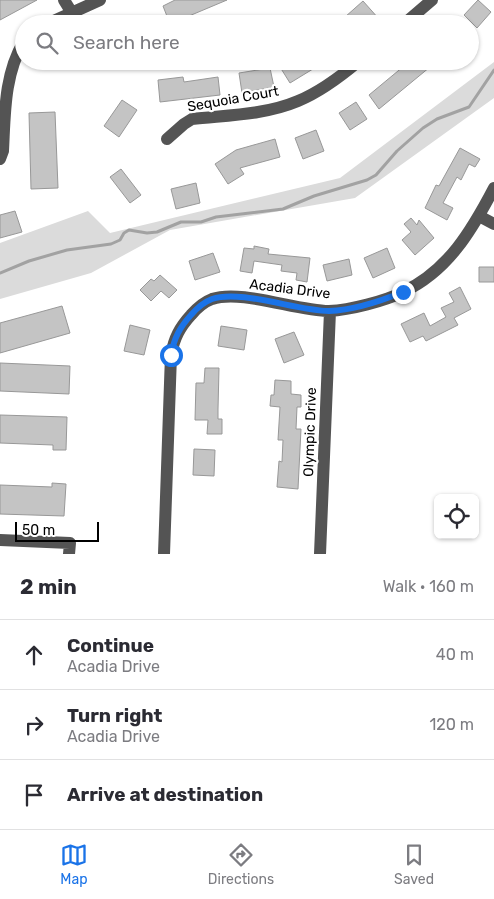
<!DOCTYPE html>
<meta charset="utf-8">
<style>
:root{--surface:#fff;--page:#f7f7f7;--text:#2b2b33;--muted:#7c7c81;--line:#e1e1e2;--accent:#1a73e8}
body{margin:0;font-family:Rubik,sans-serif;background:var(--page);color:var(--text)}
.controls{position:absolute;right:15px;bottom:15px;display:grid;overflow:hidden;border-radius:8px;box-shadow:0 1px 4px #0004}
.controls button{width:45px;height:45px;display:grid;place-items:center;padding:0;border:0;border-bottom:1px solid var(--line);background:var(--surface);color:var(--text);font:25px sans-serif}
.scale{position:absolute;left:15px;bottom:12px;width:84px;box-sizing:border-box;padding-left:5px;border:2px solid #000;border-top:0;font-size:14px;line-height:18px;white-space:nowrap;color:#000;-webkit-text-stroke:4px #fff;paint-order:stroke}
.stop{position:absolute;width:15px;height:15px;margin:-11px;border:4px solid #1a73e8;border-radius:50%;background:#fff}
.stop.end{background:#1a73e8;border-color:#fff;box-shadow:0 1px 5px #0008}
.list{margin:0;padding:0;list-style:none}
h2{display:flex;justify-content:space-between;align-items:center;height:65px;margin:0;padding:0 20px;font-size:21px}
h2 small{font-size:16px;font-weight:400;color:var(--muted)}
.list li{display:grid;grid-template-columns:32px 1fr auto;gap:15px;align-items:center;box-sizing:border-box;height:70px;padding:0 20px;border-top:1px solid var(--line)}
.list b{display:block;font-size:19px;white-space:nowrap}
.list p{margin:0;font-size:16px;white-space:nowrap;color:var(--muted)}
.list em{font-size:16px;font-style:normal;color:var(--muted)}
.icon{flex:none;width:28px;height:28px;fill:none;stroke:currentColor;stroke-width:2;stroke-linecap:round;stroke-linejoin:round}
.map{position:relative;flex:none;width:494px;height:554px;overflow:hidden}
.search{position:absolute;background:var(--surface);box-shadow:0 1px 4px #0004;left:15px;right:15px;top:15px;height:55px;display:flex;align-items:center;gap:12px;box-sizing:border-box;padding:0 18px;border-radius:28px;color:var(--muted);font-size:19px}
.sheet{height:275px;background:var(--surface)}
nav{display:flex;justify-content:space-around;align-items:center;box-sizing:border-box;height:70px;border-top:1px solid var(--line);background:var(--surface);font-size:14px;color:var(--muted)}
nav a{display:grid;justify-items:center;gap:2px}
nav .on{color:var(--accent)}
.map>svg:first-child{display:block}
.green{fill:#dbdbdb}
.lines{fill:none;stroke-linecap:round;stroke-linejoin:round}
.stream{stroke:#a2a2a2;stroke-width:3}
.building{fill:#c4c4c4;stroke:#989898}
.minor{stroke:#545454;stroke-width:12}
.route{stroke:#1a73e8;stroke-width:6}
.labels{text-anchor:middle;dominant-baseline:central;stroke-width:4.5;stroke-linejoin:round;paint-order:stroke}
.street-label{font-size:14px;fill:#000;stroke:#fff}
</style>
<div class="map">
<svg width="494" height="554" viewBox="0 0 494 554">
<rect width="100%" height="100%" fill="#fff"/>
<path class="green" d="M494,62V98L355,198L170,230L91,273L0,299V243L88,211L110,233L340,178Z"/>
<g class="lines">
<path class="stream" d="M0,273L29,261L67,250L111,244L120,240L124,233L129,230L147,233L157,232L181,222H201L216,217L283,209L314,196L367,180L376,175L397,151L423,128L437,119L469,107L494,70"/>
</g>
<path class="building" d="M0,0H37L0,20Z
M175,0H227L170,24L163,6Z
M478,0L491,12L477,28L464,15Z
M363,1L379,19L373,24H350L345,17Z
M289,61H326L290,83L280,67Z
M410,61H426L430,67L379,109L369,95Z
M270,68L274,87L242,93L239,73Z
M183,77L184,82L218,77L220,95L160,102L158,80Z
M122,100L137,110L119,137L104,126Z
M356,102L367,119L350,130L339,113Z
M55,112L58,188L31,189L29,113Z
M316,130L324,151L303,159L295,138Z
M275,139L280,157L240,168L244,174L228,184L215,164L236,150Z
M460,148L480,159L475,167L469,164L461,180L457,177L443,203L453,208L447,220L425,208L436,185L439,186Z
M121,169L141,195L130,203L110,177Z
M196,183L200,203L176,209L171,189Z
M15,211L22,232L0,238V215Z
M411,218L417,225L419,220L434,238L415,255L402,240L411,232L404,224Z
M254,246L269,249L268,254L310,258L307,282L296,280L297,273L281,271L282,265L254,261L252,273L240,271L244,248L254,249Z
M387,248L395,268L373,278L364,258Z
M213,253L220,272L195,280L189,261Z
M349,259L352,275L327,281L323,265Z
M479,267H494V282H479Z
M160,275L177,290L169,298L161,291L151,301L140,290L151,279L154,281Z
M460,287L471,309L454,318L458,325L426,341L423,336L410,342L401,324L424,313L430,326L446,317L441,308L454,302L449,293Z
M62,306L70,333L0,353V323Z
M130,325L150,330L144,355L124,351Z
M221,326L247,330L244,350L218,346Z
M294,332L304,355L284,363L275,339Z
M0,363L70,366L69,394L0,391Z
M205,368H219L218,409V419H222V434H207L208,420H195L196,383H204Z
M275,380L291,381V394L301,395V407H297L296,429H301L298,489L277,487L279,461L282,462L283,440H278L280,407L270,406L271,395H274Z
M0,415L67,417L66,450H53V445L0,443Z
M194,449L215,450L214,476L193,475Z
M52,483L66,484L64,516L0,514V485L52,487Z"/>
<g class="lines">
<path class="minor" d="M64,0L72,13
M47,24L100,0
M404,24L432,0
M167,139L184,124L192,119C227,115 265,115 298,101C320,92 340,77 359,61
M0,159L3,151C5,113 4,75 24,41
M479,216L494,224
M0,540L70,543L69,554
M164,554L171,355C174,338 180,327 191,315C197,308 204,302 212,299C241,289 297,311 329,311C350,310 385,301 403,292C448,271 472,230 494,188
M320,554L330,311"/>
</g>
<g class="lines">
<path class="route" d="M171,355C174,338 180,327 191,315C197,308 204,302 212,299C241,289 297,311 329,311C353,310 381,301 403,292"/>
</g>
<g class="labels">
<g class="street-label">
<text transform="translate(233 99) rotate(-10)">Sequoia Court</text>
<text transform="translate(290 289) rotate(7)">Acadia Drive</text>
<text transform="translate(310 432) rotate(-88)">Olympic Drive</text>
</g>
</g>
</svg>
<div class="controls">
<button><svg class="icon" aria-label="locate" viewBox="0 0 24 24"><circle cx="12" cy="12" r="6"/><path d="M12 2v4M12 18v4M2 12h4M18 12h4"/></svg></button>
</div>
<div class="scale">50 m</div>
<div class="stop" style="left:171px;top:355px"></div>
<div class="stop end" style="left:403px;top:292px"></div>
<div class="search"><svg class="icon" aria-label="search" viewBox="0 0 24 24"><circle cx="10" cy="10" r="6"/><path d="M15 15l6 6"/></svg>Search here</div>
</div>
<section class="sheet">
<h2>2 min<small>Walk · 160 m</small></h2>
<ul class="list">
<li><svg class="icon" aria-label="ahead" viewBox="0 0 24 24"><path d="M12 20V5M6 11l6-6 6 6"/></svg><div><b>Continue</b><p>Acadia Drive</p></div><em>40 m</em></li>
<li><svg class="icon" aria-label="right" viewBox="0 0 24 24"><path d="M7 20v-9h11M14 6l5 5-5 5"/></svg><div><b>Turn right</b><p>Acadia Drive</p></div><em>120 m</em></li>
<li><svg class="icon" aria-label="arrive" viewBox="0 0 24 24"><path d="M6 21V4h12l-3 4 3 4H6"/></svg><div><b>Arrive at destination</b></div></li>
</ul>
</section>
<nav>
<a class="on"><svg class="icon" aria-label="map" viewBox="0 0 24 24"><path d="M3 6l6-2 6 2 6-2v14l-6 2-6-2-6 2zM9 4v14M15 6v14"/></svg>Map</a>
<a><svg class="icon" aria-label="directions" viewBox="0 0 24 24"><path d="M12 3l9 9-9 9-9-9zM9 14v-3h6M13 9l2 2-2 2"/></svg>Directions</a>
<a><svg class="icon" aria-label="saved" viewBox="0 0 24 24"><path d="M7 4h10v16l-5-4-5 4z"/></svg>Saved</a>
</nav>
